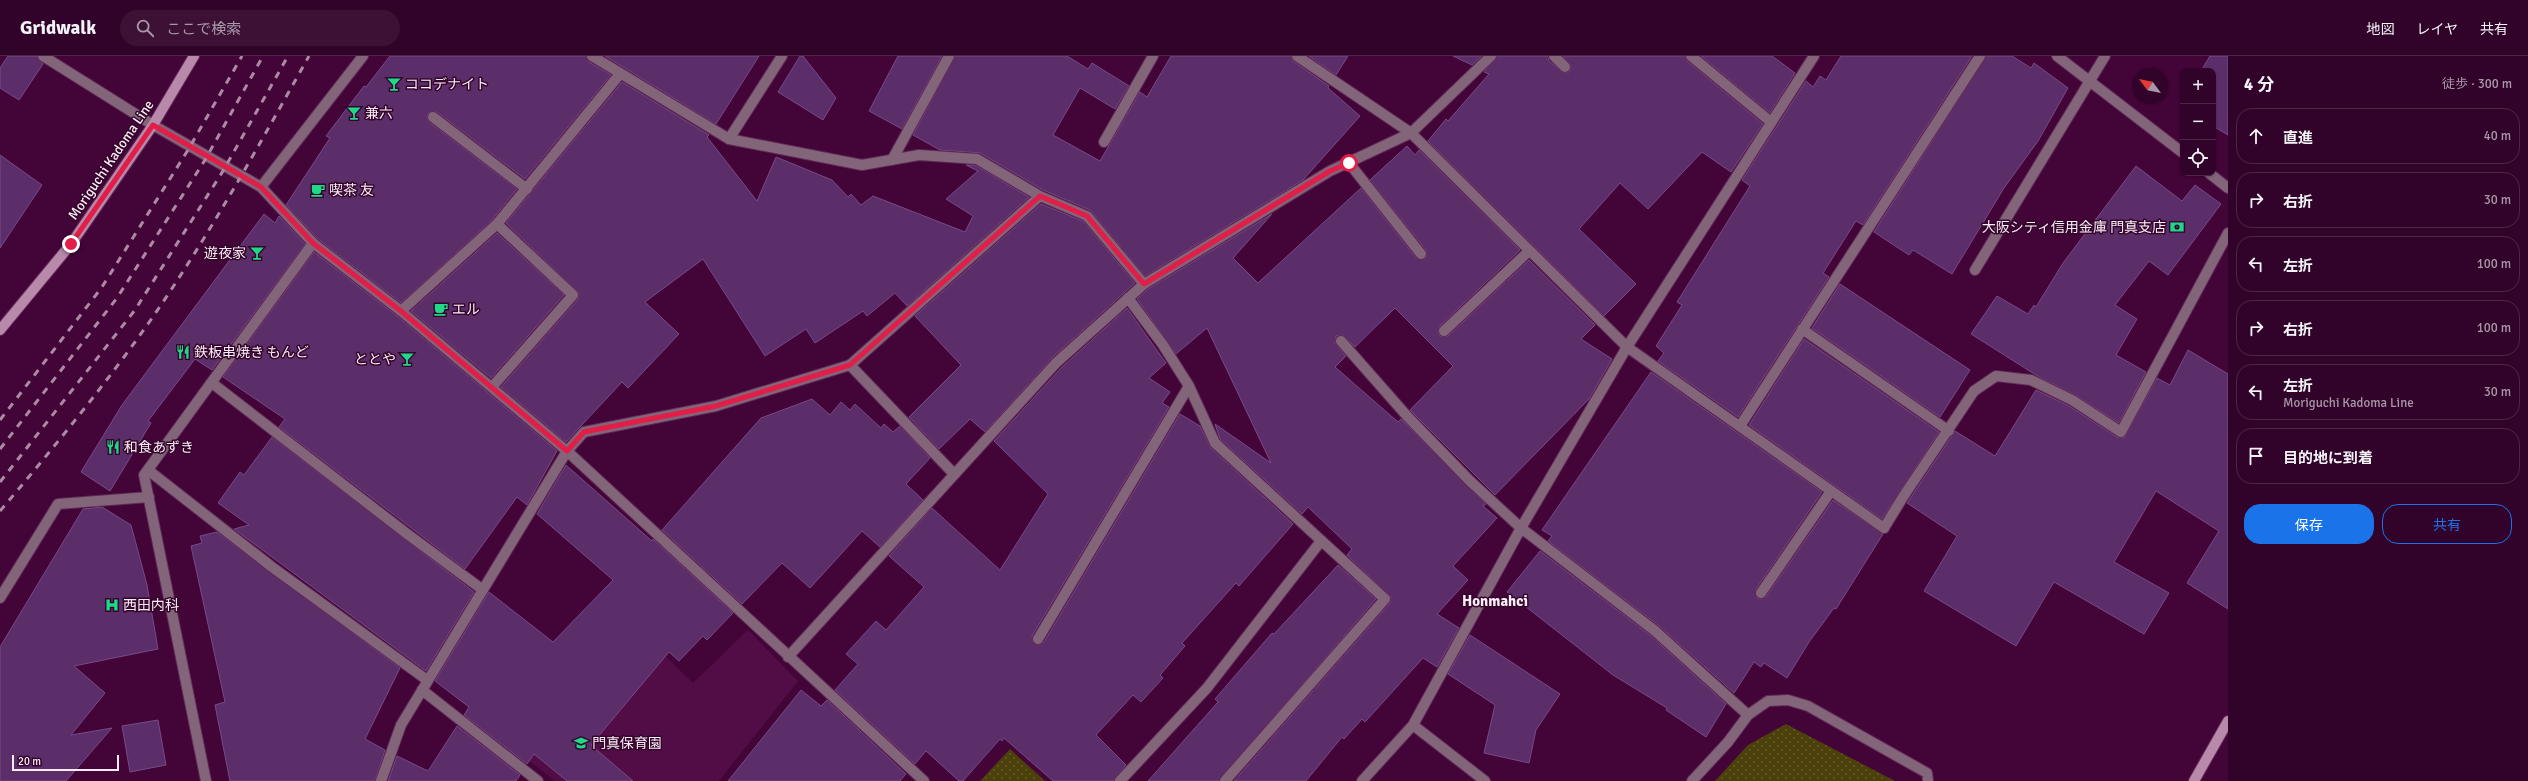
<!DOCTYPE html>
<html lang="ja">
<meta charset="utf-8">
<style>
:root{--surface:#32032a;--page:#3d1136;--text:#f1f3f6;--muted:#a898a8;--line:#4d2547;--accent:#1a73e8}
body{margin:0;font-family:Signika,"Noto Sans JP",sans-serif;background:var(--page);color:var(--text)}
.controls{position:absolute;right:12px;top:12px;display:grid;overflow:hidden;border-radius:8px;box-shadow:0 1px 3px #0004}
.controls button{width:36px;height:36px;display:grid;place-items:center;padding:0;border:0;border-bottom:1px solid var(--line);background:var(--surface);color:var(--text);font:20px sans-serif}
.compass{position:absolute;left:2132px;top:12px;width:36px;height:36px;border-radius:50%;background:var(--surface);box-shadow:0 1px 3px #0004;rotate:302deg}
.scale{position:absolute;left:12px;bottom:10px;width:107px;box-sizing:border-box;padding-left:4px;border:2px solid #fcecf7;border-top:0;font-size:11px;line-height:14px;white-space:nowrap;color:#fcecf7;-webkit-text-stroke:3px #33052a;paint-order:stroke}
.stop{position:absolute;width:12px;height:12px;margin:-9px;border:3px solid #e11d48;border-radius:50%;background:#fff}
.stop.end{background:#e11d48;border-color:#fff;box-shadow:0 1px 4px #0008}
.list{margin:0;padding:0;list-style:none}
h2{display:flex;justify-content:space-between;align-items:center;height:52px;margin:0;padding:0 16px;font-size:17px}
h2 small{font-size:13px;font-weight:400;color:var(--muted)}
.list li{display:grid;grid-template-columns:26px 1fr auto;gap:12px;align-items:center;box-sizing:border-box;height:56px;margin:0 8px 8px;padding:0 8px;border:1px solid var(--line);border-radius:16px}
.list b{display:block;font-size:15px;white-space:nowrap}
.list p{margin:0;font-size:13px;white-space:nowrap;color:var(--muted)}
.list em{font-size:13px;font-style:normal;color:var(--muted)}
.actions{display:flex;gap:8px;padding:12px 16px}
.actions a{flex:1;padding:9px 0;border:1px solid var(--accent);border-radius:16px;text-align:center;font-size:14px;color:var(--accent)}
.actions .main{background:var(--accent);color:#fff}
.icon{flex:none;width:22px;height:22px;fill:none;stroke:currentColor;stroke-width:2;stroke-linecap:round;stroke-linejoin:round}
.map{position:relative;flex:none;width:2228px;height:725px;overflow:hidden}
header{display:flex;align-items:center;gap:24px;box-sizing:border-box;height:56px;padding:0 20px;background:var(--surface);border-bottom:1px solid var(--line)}
header strong{font-size:19px}
nav{display:flex;gap:22px;margin-inline-start:auto;font-size:14px}
.search{width:280px;height:36px;background:var(--page);display:flex;align-items:center;gap:10px;box-sizing:border-box;padding:0 14px;border-radius:22px;color:var(--muted);font-size:15px}
main{display:flex}
aside{flex:1;background:var(--surface)}
.map>svg:first-child{display:block}
.built{fill:#520d46}
.park{fill:url(#park-dots)}
.building{fill:#5b2e6a;stroke:#784a88}
.lines{fill:none;stroke-linecap:round;stroke-linejoin:round}
.lane-casing{stroke:#612957;stroke-width:12}
.street-casing{stroke:#612957;stroke-width:12}
.secondary-casing{stroke:#612957;stroke-width:12}
.lane{stroke:#83657a;stroke-width:10}
.street{stroke:#83657a;stroke-width:10}
.secondary{stroke:#b989ab;stroke-width:10}
.rail{stroke:#ad89a5;stroke-width:3;stroke-dasharray:7 7;stroke-linecap:butt}
.route{stroke:#e11d48;stroke-width:5}
.labels{text-anchor:middle;dominant-baseline:central;stroke-width:3;stroke-linejoin:round;paint-order:stroke}
.poi-label{font-size:14px;fill:#fcecf7;stroke:#33052a;text-anchor:start}
.street-label{font-size:14px;fill:#fcecf7;stroke:#33052a}
.neighbourhood-label{font-size:15px;font-weight:bold;fill:#fcecf7;stroke:#33052a}
</style>
<header>
<strong>Gridwalk</strong>
<div class="search"><svg class="icon" aria-label="search" viewBox="0 0 24 24"><circle cx="10" cy="10" r="6"/><path d="M15 15l6 6"/></svg>ここで検索</div>
<nav><a>地図</a><a>レイヤ</a><a>共有</a></nav>
</header>
<main>
<div class="map">
<svg width="2228" height="725" viewBox="0 0 2228 725">
<defs>
<pattern id="park-dots" width="8" height="8" patternUnits="userSpaceOnUse"><rect width="8" height="8" fill="#4b400a"/><path d="M2 2h.1M6 6h.1" fill="none" stroke="#665c2e" stroke-width="1.8" stroke-linecap="round"/></pattern>
</defs>
<rect width="100%" height="100%" fill="#430438"/>
<path class="built" d="M631,566L693,627L748,574L798,625L719,725H555L514,693Z"/>
<path class="park" d="M1786,668L1895,725H1715L1748,689Z
M1010,693L1045,725H980Z"/>
<path class="building" d="M8,0H37L43,8L19,44L0,32V12Z
M390,0H586L589,6L611,19L525,123L437,56L428,57L427,61L429,66L517,133L492,164L401,247L317,182L286,149L330,82L326,80L364,30L366,31Z
M605,0H759L716,68Z
M800,0H803L836,42L823,64L778,36Z
M898,0H942L902,73L869,55Z
M955,0H1067L1088,13L1092,7L1129,30L1115,53L1080,32L1053,79L1100,105L1140,36L1147,41L1171,0H1291L1293,5L1329,30L1328,32L1360,60L1303,124L1145,220L1090,154L1043,134L980,97L940,94L913,79Z
M1309,0H1348L1336,19Z
M1453,0H1482L1472,9Z
M1497,0H1548L1549,5L1564,17L1569,16L1571,10L1563,0H1685L1687,5L1763,68L1731,116L1702,96L1648,153L1620,127L1579,173L1636,228L1604,260L1428,85L1446,63L1448,65L1489,18L1484,16Z
M1701,0H1772L1795,17L1770,57Z
M1841,0H1972L1863,169L1856,165L1823,217L1829,221L1738,361L1658,305L1664,297L1656,290L1682,249L1677,246L1750,130L1742,124L1806,25L1813,31L1820,20L1826,24Z
M1986,0H2012L2031,12L2034,7L2068,32L2038,85L2004,132L1952,218L1913,194L1909,199L1874,176Z
M2210,0H2228V79L2213,70V15H2201Z
M622,26L709,79L707,81L757,145L776,101L832,124L848,141L851,138L861,149L873,140L965,176L973,160L946,143L978,115L966,109H975L1029,141L907,250L895,237L867,260L863,255L815,287L806,273L765,300L703,203L645,246L679,278L628,332L622,326L566,386L501,331L578,243L579,237L506,167Z
M1407,90L1415,99L1419,94L1520,194L1440,270L1438,276L1440,280H1448L1529,204L1595,269L1581,283L1612,303L1589,343L1495,439L1410,354L1453,310L1395,252L1355,291L1343,279L1336,280L1335,287L1346,300L1335,311L1398,366L1401,363L1486,448L1483,450L1497,462L1453,510L1468,524L1437,558L1459,572L1437,611L1423,602L1365,666L1362,663L1344,683L1342,681L1306,725H1234L1390,547L1391,541L1347,499L1352,493L1308,451L1302,458L1220,383L1215,368L1271,407L1207,272L1176,298L1137,243L1148,233L1272,158L1233,202L1258,227L1361,132L1416,202L1425,203L1427,200L1426,194L1370,124Z
M0,99L42,129L0,192Z
M2136,110L2182,145L2195,129L2221,148L2168,219L2149,205L2115,249L2137,263L2116,299L2146,316L2119,367L2075,339L2039,321L1971,278L1997,240L2028,258L2034,249L2036,251L2063,207Z
M1041,148L1083,165L1135,227L1052,302L985,376L970,363L939,393L909,361L961,309L915,260Z
M264,158L275,167L279,160L305,188L212,314L195,303L148,365L151,367L110,435L81,416L122,349Z
M497,177L564,239L491,322L411,255Z
M314,196L397,260L557,395L527,449L517,441L465,513L279,371L285,363L223,321Z
M1840,228L1970,314L1940,361L1812,272Z
M1127,252L1166,307L1149,322L1170,336L1162,347L1169,351L1032,580L1033,586L1038,589L1044,586L1180,358L1200,370L1211,392L1293,468L1239,530L1236,527L1182,587L1185,590L1160,619L1163,622L1141,646L1133,639L1096,679L1126,709L1114,725H1053L1004,682L1002,685L1000,683L963,725H959L926,695L915,708L835,634L858,608L846,598L876,565L886,574L924,531L889,500L932,452L1000,514L1048,438L994,385L1061,312Z
M1804,283L1939,376L1882,463L1749,369Z
M2188,294L2228,318V553L2187,527L2219,475L2156,435L2114,506L2169,537L2144,578L2054,526L2016,590L1924,535L1957,480L1907,447L1955,375L1995,400L2036,334L2069,350L2117,381L2124,382L2157,322L2170,329Z
M1651,316L1822,436L1756,533L1757,542L1761,543L1766,541L1833,444L1883,478L1836,553L1834,552L1809,586L1787,622L1764,607L1761,611L1754,606L1734,637L1658,569L1548,485L1552,480L1542,474Z
M812,343L830,359L841,346L850,354L855,348L881,372L884,368L893,376L900,370L930,402L906,428L923,444L880,491L862,475L810,532L782,507L742,548L662,474L761,362Z
M272,381L474,536L426,615L234,473L249,469L218,447L240,416L244,419Z
M566,409L652,485L653,483L733,557L707,584L703,580L679,605L669,596L591,689L633,725H567L534,698L527,708L464,659L469,651L435,625L489,536L553,586L613,524L537,458Z
M102,451L131,469L147,529L158,593L74,610L105,637L71,679L112,672L66,725H0V591L83,453Z
M217,476L400,612L365,683L385,694L375,725H230L215,649L225,646L191,490L202,487L200,480Z
M1540,495L1650,579L1726,648L1706,681L1666,654L1667,652L1613,619L1507,536Z
M1338,509L1376,543L1219,725H1148L1218,646L1215,643L1272,577L1274,578Z
M1470,579L1560,638L1536,674L1529,707L1484,697L1495,649L1448,618Z
M801,634L821,650L827,644L906,718L900,725H728Z
M158,664L166,709L130,716L122,670Z
M457,670L520,719L516,725H388L397,700L428,715Z"/>
<g class="lines">
<defs>
<path id="lane" d="M1554,0L1565,11
M1691,0L1771,66
M433,61L527,133
M729,83L862,109L919,99L977,103L1040,140L1087,160L1144,228
M1104,86L1153,0
M892,104L949,0
M1349,107L1421,198
M1128,242L1163,289L1189,330L1215,387
M401,255L567,395
M1802,273L1949,375
M1444,275L1529,195
M1341,285L1407,360L1470,425L1521,472L1654,574L1748,659
M850,309L1040,140
M212,327L406,477L483,534
M1740,370L1980,0
M148,414L272,511L427,624
M1884,472L1903,441L1974,335L1996,320L2031,324L2072,344L2121,376L2228,177
M1761,537L1831,435
M1038,583L1189,330
M422,634L538,725"/>
<path id="street" d="M43,0L153,69L261,131L313,187L401,255L497,168L620,18
M592,0L729,83L782,0
M1297,0L1411,77L1627,291L1884,472
M2057,0L2183,97
M2209,117L2228,132
M261,131L363,0
M1975,214L2105,0
M492,331L573,239L497,168
M1215,387L1385,543L1225,725
M567,395L924,725
M0,542L58,448L149,441
M788,601L1056,307L1144,228L1330,115L1411,77L1491,0
M1413,669L1485,725
M206,725L144,419L313,187
M381,725L401,669L567,395L584,376L716,350L850,309L954,418
M1120,725L1207,632L1321,485
M1362,725L1413,669L1521,472L1627,291L1814,0
M1692,725L1728,686L1748,659L1768,645L1788,644L1808,650L1927,717L1928,725"/>
<path id="secondary" d="M0,274L71,188L153,69L194,0
M2194,725L2228,665"/>
</defs>
<use href="#lane" class="lane-casing"/>
<use href="#street" class="street-casing"/>
<use href="#secondary" class="secondary-casing"/>
<use href="#lane" class="lane"/>
<use href="#street" class="street"/>
<use href="#secondary" class="secondary"/>
<path class="rail" d="M0,364L102,231L188,94L242,0
M0,393L117,242L205,104L263,0
M0,426L135,254L223,115L288,0
M0,455C51,395 105,329 150,265C209,180 259,89 309,0"/>
</g>
<g class="lines">
<path class="route" d="M71,188L153,69L261,131L313,187L401,255L567,395L584,376L716,350L850,309L1040,140L1087,160L1144,228L1330,115L1349,107"/>
</g>
<defs>
<symbol id="bar-bare" viewBox="-9 -9 18 18"><path d="M-6-5H6L.8 .8V4.5H3.5V6h-7V4.5H-.8V.8Z" fill="#1dd988" stroke="#33052a" stroke-width="2.5" paint-order="stroke"/></symbol>
<symbol id="cafe-bare" viewBox="-9 -9 18 18"><path d="M-5.5-4.5H6V0H3Q3 3.5 0 3.5H-2.5Q-5.5 3.5-5.5 0ZM3-3.2v2h1.7v-2ZM-6 4.5H4V6H-6Z" fill="#1dd988" stroke="#33052a" stroke-width="2.5" paint-order="stroke"/></symbol>
<symbol id="bank-bare" viewBox="-9 -9 18 18"><path d="M-6-4H6V4H-6ZM0-2.3a2.3 2.3 0 1 0 0 4.6a2.3 2.3 0 1 0 0-4.6Z" fill="#1dd988" stroke="#33052a" stroke-width="2.5" paint-order="stroke"/></symbol>
<symbol id="restaurant-bare" viewBox="-9 -9 18 18"><path d="M-5-6h1v4h1v-4h1v4h1v-4h1v5L-1.5 .5V6h-2V.5L-5-1ZM5-6V6H3V1.5H1.5Q1.5-4 5-6Z" fill="#1dd988" stroke="#33052a" stroke-width="2.5" paint-order="stroke"/></symbol>
<symbol id="hospital-bare" viewBox="-9 -9 18 18"><path d="M-5-5h3v3.5h4V-5h3V5h-3V1.5h-4V5h-3Z" fill="#1dd988" stroke="#33052a" stroke-width="2.5" paint-order="stroke"/></symbol>
<symbol id="school-bare" viewBox="-9 -9 18 18"><path d="M0-5L7-2L0 1L-7-2ZM-4 1L0 2.5L4 1V4Q0 6-4 4Z" fill="#1dd988" stroke="#33052a" stroke-width="2.5" paint-order="stroke"/></symbol>
</defs>
<g fill-rule="evenodd">
<use href="#bar-bare" x="384" y="18" width="20" height="20"/>
<use href="#bar-bare" x="344" y="47" width="20" height="20"/>
<use href="#cafe-bare" x="308" y="124" width="20" height="20"/>
<use href="#bank-bare" x="2167" y="161" width="20" height="20"/>
<use href="#bar-bare" x="247" y="187" width="20" height="20"/>
<use href="#cafe-bare" x="431" y="243" width="20" height="20"/>
<use href="#restaurant-bare" x="173" y="286" width="20" height="20"/>
<use href="#bar-bare" x="397" y="293" width="20" height="20"/>
<use href="#restaurant-bare" x="103" y="381" width="20" height="20"/>
<use href="#hospital-bare" x="102" y="539" width="20" height="20"/>
<use href="#school-bare" x="571" y="677" width="20" height="20"/>
</g>
<g class="labels">
<g class="poi-label">
<text x="405" y="28">ココデナイト</text>
<text x="365" y="57">兼六</text>
<text x="329" y="134">喫茶 友</text>
<text x="2166" y="171" text-anchor="end">大阪シティ信用金庫 門真支店</text>
<text x="246" y="197" text-anchor="end">遊夜家</text>
<text x="452" y="253">エル</text>
<text x="194" y="296">鉄板串焼き もんど</text>
<text x="396" y="303" text-anchor="end">ととや</text>
<text x="124" y="391">和食あずき</text>
<text x="123" y="549">西田内科</text>
<text x="592" y="687">門真保育園</text>
</g>
<g class="street-label">
<text transform="translate(111 104) rotate(-56)">Moriguchi Kadoma Line</text>
</g>
<g class="neighbourhood-label">
<text x="1495" y="545">Honmahci</text>
</g>
</g>
</svg>
<div class="controls">
<button>+</button>
<button>−</button>
<button><svg class="icon" aria-label="locate" viewBox="0 0 24 24"><circle cx="12" cy="12" r="6"/><path d="M12 2v4M12 18v4M2 12h4M18 12h4"/></svg></button>
</div>
<svg class="compass" viewBox="-18 -18 36 36"><path d="M0-13l5 13h-10z" fill="#e53935"/><path d="M0 13l5-13h-10z" fill="#a898a8"/></svg>
<div class="scale">20 m</div>
<div class="stop" style="left:1349px;top:107px"></div>
<div class="stop end" style="left:71px;top:188px"></div>
</div>
<aside>
<h2>4 分<small>徒歩 · 300 m</small></h2>
<ul class="list">
<li><svg class="icon" aria-label="ahead" viewBox="0 0 24 24"><path d="M12 20V5M6 11l6-6 6 6"/></svg><div><b>直進</b></div><em>40 m</em></li>
<li><svg class="icon" aria-label="right" viewBox="0 0 24 24"><path d="M7 20v-9h11M14 6l5 5-5 5"/></svg><div><b>右折</b></div><em>30 m</em></li>
<li><svg class="icon" aria-label="left" viewBox="0 0 24 24"><path d="M17 20v-9H6M10 6l-5 5 5 5"/></svg><div><b>左折</b></div><em>100 m</em></li>
<li><svg class="icon" aria-label="right" viewBox="0 0 24 24"><path d="M7 20v-9h11M14 6l5 5-5 5"/></svg><div><b>右折</b></div><em>100 m</em></li>
<li><svg class="icon" aria-label="left" viewBox="0 0 24 24"><path d="M17 20v-9H6M10 6l-5 5 5 5"/></svg><div><b>左折</b><p>Moriguchi Kadoma Line</p></div><em>30 m</em></li>
<li><svg class="icon" aria-label="arrive" viewBox="0 0 24 24"><path d="M6 21V4h12l-3 4 3 4H6"/></svg><div><b>目的地に到着</b></div></li>
</ul>
<div class="actions"><a class="main">保存</a><a>共有</a></div>
</aside>
</main>
